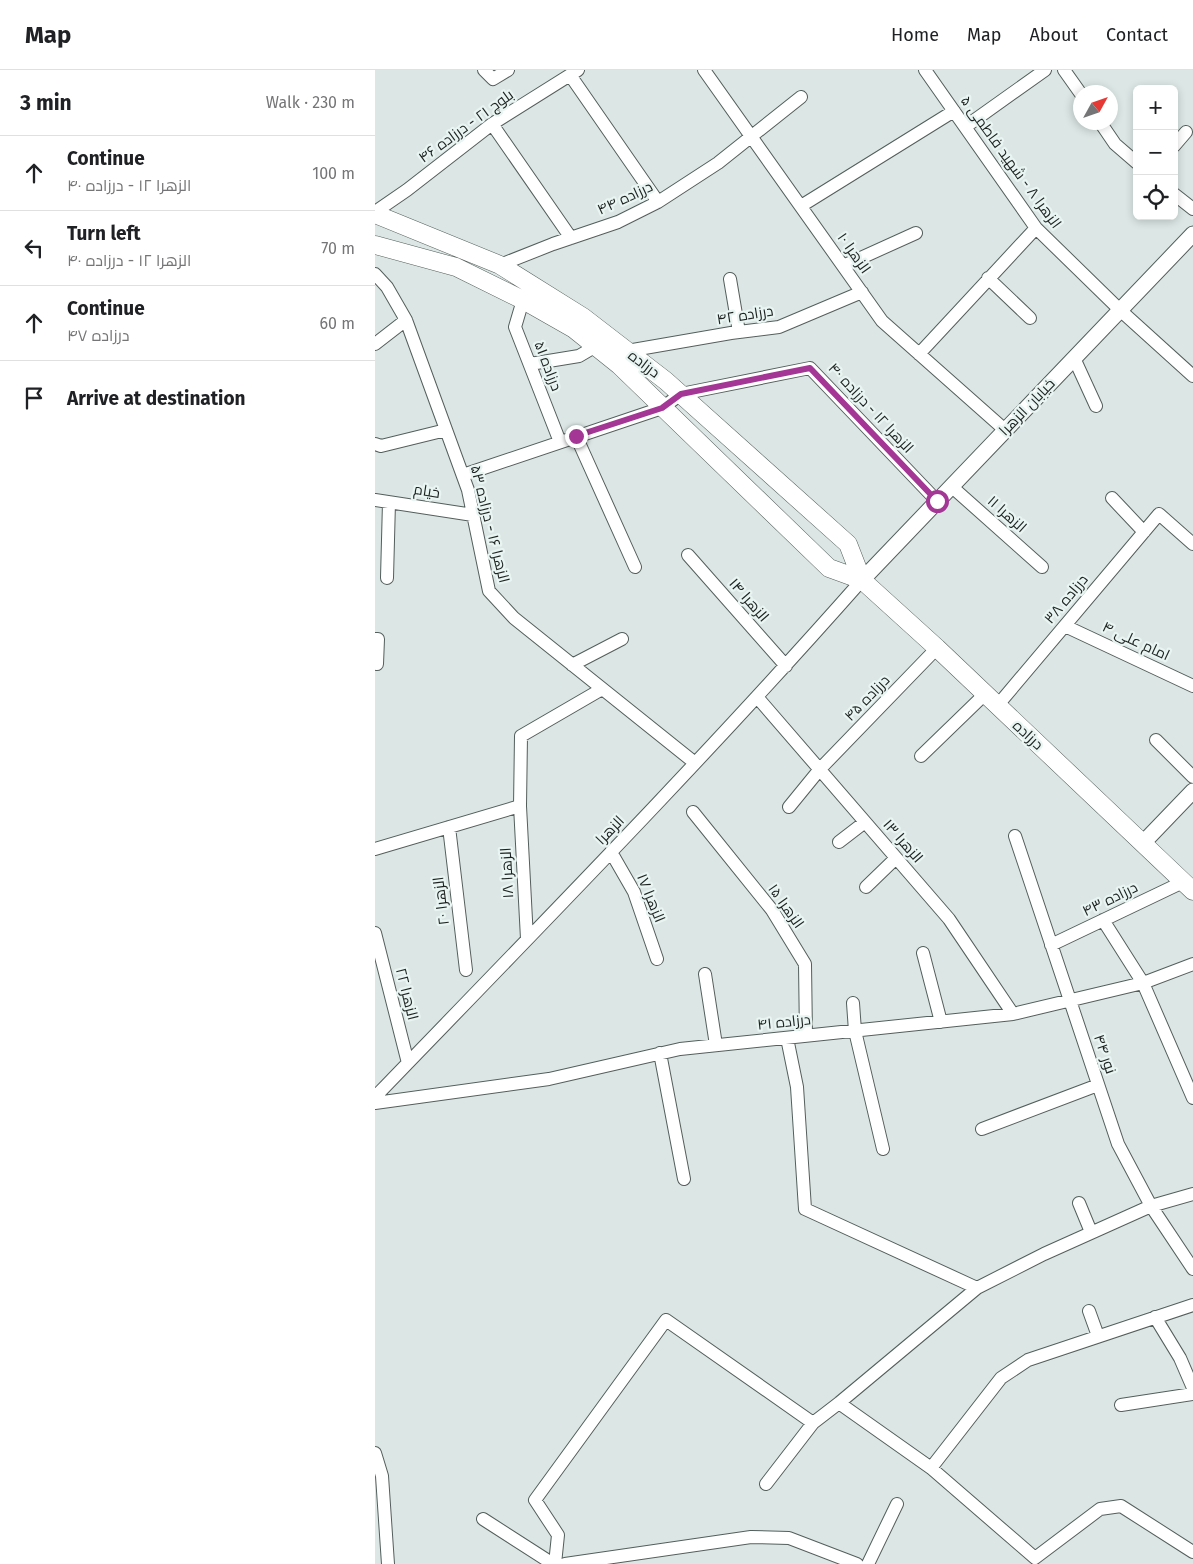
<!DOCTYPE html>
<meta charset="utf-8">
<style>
:root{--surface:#fff;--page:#f2f2f2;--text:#202124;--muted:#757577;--line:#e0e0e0}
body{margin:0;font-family:"Fira Sans",Cairo,sans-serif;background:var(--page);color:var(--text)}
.controls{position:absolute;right:15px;top:15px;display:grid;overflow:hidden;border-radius:8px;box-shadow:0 2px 8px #0003}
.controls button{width:45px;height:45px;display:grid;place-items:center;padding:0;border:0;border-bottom:1px solid var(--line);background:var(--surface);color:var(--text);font:25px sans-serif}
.compass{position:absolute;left:698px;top:15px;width:45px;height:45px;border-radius:50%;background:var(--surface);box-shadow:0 2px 8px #0003;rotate:50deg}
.stop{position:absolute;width:15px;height:15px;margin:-11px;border:4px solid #a43695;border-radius:50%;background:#fff}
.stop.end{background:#a43695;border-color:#fff;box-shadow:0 1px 5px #0008}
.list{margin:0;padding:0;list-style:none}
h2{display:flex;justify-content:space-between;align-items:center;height:65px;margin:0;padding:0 20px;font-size:21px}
h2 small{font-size:16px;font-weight:400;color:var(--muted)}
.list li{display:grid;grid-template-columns:32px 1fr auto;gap:15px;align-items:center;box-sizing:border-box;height:75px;padding:0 20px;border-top:1px solid var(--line)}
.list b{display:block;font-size:19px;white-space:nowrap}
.list p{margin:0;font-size:16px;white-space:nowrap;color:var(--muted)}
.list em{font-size:16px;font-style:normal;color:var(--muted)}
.icon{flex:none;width:28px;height:28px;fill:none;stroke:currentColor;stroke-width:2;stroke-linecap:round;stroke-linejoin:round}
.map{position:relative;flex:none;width:818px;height:1494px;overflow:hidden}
header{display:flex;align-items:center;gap:30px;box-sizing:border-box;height:70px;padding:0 25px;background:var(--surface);border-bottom:1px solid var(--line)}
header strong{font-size:24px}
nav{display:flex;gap:28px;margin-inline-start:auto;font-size:18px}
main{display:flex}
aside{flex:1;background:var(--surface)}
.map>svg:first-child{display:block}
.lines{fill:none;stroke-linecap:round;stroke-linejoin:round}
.minor-casing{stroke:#545e5c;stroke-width:14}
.tertiary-casing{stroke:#545e5c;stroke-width:17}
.secondary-casing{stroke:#545e5c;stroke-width:19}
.minor{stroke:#fff;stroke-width:12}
.tertiary{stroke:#fff;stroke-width:15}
.secondary{stroke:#fff;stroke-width:18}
.route{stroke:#a43695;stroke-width:6}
.labels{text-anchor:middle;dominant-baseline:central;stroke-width:4.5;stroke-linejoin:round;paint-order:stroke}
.street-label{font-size:15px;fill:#1d2221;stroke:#e9f5f2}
</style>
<header>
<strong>Map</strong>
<nav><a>Home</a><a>Map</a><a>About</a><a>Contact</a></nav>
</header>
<main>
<aside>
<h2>3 min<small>Walk · 230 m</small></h2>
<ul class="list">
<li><svg class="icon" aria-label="ahead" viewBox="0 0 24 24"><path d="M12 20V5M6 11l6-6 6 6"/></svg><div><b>Continue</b><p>الزهرا ۱۲ - درزاده ۴۰</p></div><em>100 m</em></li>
<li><svg class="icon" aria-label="left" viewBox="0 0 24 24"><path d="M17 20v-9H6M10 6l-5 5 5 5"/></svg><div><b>Turn left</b><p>الزهرا ۱۲ - درزاده ۴۰</p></div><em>70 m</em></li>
<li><svg class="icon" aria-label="ahead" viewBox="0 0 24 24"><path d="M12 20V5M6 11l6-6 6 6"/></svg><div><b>Continue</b><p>درزاده ۴۷</p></div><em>60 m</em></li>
<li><svg class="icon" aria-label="arrive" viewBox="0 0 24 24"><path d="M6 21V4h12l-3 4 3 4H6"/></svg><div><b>Arrive at destination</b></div></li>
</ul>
</aside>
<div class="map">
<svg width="818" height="1494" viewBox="0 0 818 1494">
<rect width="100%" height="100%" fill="#dce7e5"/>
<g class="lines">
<defs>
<path id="minor" d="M109,0L118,9L133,0
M329,0L507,251L630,360
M550,0L661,158L745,240L818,306
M689,0L706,24
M195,5L283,132
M725,52L740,74L762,93
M117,54L196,168
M590,57L670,0
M799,76L811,62
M799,124L818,139
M426,136L579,41
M0,142L32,120L117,54L203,0
M125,195L178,174L243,152L283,132L343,93L426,27
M468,196L541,163
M0,204L12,217L31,250L93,420L114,521L139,548L320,693
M613,208L655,248
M355,209L364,262
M148,230L140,257L185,372
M0,274L31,250
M252,281L356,263L404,257L487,222
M544,284L661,158
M699,288L721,336
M155,294L204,286L221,276
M201,366L260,497
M0,374L6,376L71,360
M88,405L287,338L306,324L435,298L562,431
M576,416L667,497
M737,428L769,462
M0,430L98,445
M313,485L411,596
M12,508L14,432
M690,556L818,616
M0,569H3L2,594
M197,595L247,569
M382,627L574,849L638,944
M622,636L784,444L818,474
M781,670L818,707
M546,686L610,624
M145,736L152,869
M414,737L445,699L562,578
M318,742L397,840L430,894L431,966
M74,757L91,900
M640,766L743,1074L776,1136L818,1199
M464,772L490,752
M0,779L145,736L146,666L227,619
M236,782L259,822L282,889
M491,817L521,788
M728,850L768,913L818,1028
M0,863L33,993
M676,875L808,812
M548,883L566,952
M330,904L341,975
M478,933L480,961L508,1079
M412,968L422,1017L430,1139L602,1218
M285,983L309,1109
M0,1027C164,857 330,688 487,510
M0,1033L174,1009L305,979L638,944L768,913L818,894
M607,1059L723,1015
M704,1133L716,1162
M714,1241L723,1266
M780,1247L805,1288L818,1318
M464,1333L556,1398L660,1488L725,1439L746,1436L818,1482
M746,1335L818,1324
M0,1383L7,1406L13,1494
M556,1398L626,1308L653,1290L818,1235
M391,1414L438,1353
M108,1449L178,1494
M180,1494L183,1465L160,1430L291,1250L438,1353L464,1333L602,1218L669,1184L776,1136L818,1124
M190,1494L376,1467L414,1468L482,1494
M493,1494L522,1434"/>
<path id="tertiary" d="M487,510L818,164
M768,773L818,721"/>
<path id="secondary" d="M0,144L125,195L208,247L291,311L473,474L487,510
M0,175L81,197L148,230L199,259L244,295L454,498L487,510L562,578L818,821"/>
</defs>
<use href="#minor" class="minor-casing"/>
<use href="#tertiary" class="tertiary-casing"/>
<use href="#secondary" class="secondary-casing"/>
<use href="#minor" class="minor"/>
<use href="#tertiary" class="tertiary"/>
<use href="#secondary" class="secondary"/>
</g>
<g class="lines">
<path class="route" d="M201,366L287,338L306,324L435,298L562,431"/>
</g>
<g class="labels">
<g class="street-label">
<text transform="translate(91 56) rotate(-36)">بلوچ ۲۱ - درزاده ۴۶</text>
<text transform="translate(636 92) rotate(54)">الزهرا ۸ - شهید فاطمی ۵</text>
<text transform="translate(250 128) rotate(-25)">درزاده ۴۴</text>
<text transform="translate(479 183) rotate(55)">الزهرا ۱۰</text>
<text transform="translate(370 245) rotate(-9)">درزاده ۴۲</text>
<text transform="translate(269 294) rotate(37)">درزاده</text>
<text transform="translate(173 296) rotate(69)">درزاده ۵۱</text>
<text transform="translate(652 337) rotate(-46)">خیابان الزهرا</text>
<text transform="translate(496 338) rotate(47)">الزهرا ۱۲ - درزاده ۴۰</text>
<text transform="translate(52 421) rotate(9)">خیام</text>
<text transform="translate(632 444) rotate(42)">الزهرا ۱۱</text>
<text transform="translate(115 454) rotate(76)">الزهرا ۱۶ - درزاده ۵۳</text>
<text transform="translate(691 529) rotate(-50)">درزاده ۳۸</text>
<text transform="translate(374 530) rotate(49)">الزهرا ۱۴</text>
<text transform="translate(761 571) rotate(25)">امام علی ۴</text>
<text transform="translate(492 628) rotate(-46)">درزاده ۴۵</text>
<text transform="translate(653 665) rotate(43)">درزاده</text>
<text transform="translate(235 760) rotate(-46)">الزهرا</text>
<text transform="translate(528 771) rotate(49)">الزهرا ۱۳</text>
<text transform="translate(132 803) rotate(-93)">الزهرا ۱۸</text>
<text transform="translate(276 828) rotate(68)">الزهرا ۱۷</text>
<text transform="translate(735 829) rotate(-26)">درزاده ۴۳</text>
<text transform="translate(66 831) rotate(-97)">الزهرا ۲۰</text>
<text transform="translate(411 836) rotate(55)">الزهرا ۱۵</text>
<text transform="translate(32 924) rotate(76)">الزهرا ۲۲</text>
<text transform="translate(409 952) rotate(-6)">درزاده ۴۱</text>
<text transform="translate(730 984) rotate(71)">نور ۴۴</text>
</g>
</g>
</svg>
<div class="controls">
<button>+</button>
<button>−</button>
<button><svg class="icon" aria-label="locate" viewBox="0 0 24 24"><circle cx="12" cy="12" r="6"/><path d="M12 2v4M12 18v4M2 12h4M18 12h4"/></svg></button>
</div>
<svg class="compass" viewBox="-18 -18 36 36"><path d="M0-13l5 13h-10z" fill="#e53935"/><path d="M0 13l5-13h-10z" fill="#757577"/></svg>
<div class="stop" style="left:562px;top:431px"></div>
<div class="stop end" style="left:201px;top:366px"></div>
</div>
</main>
